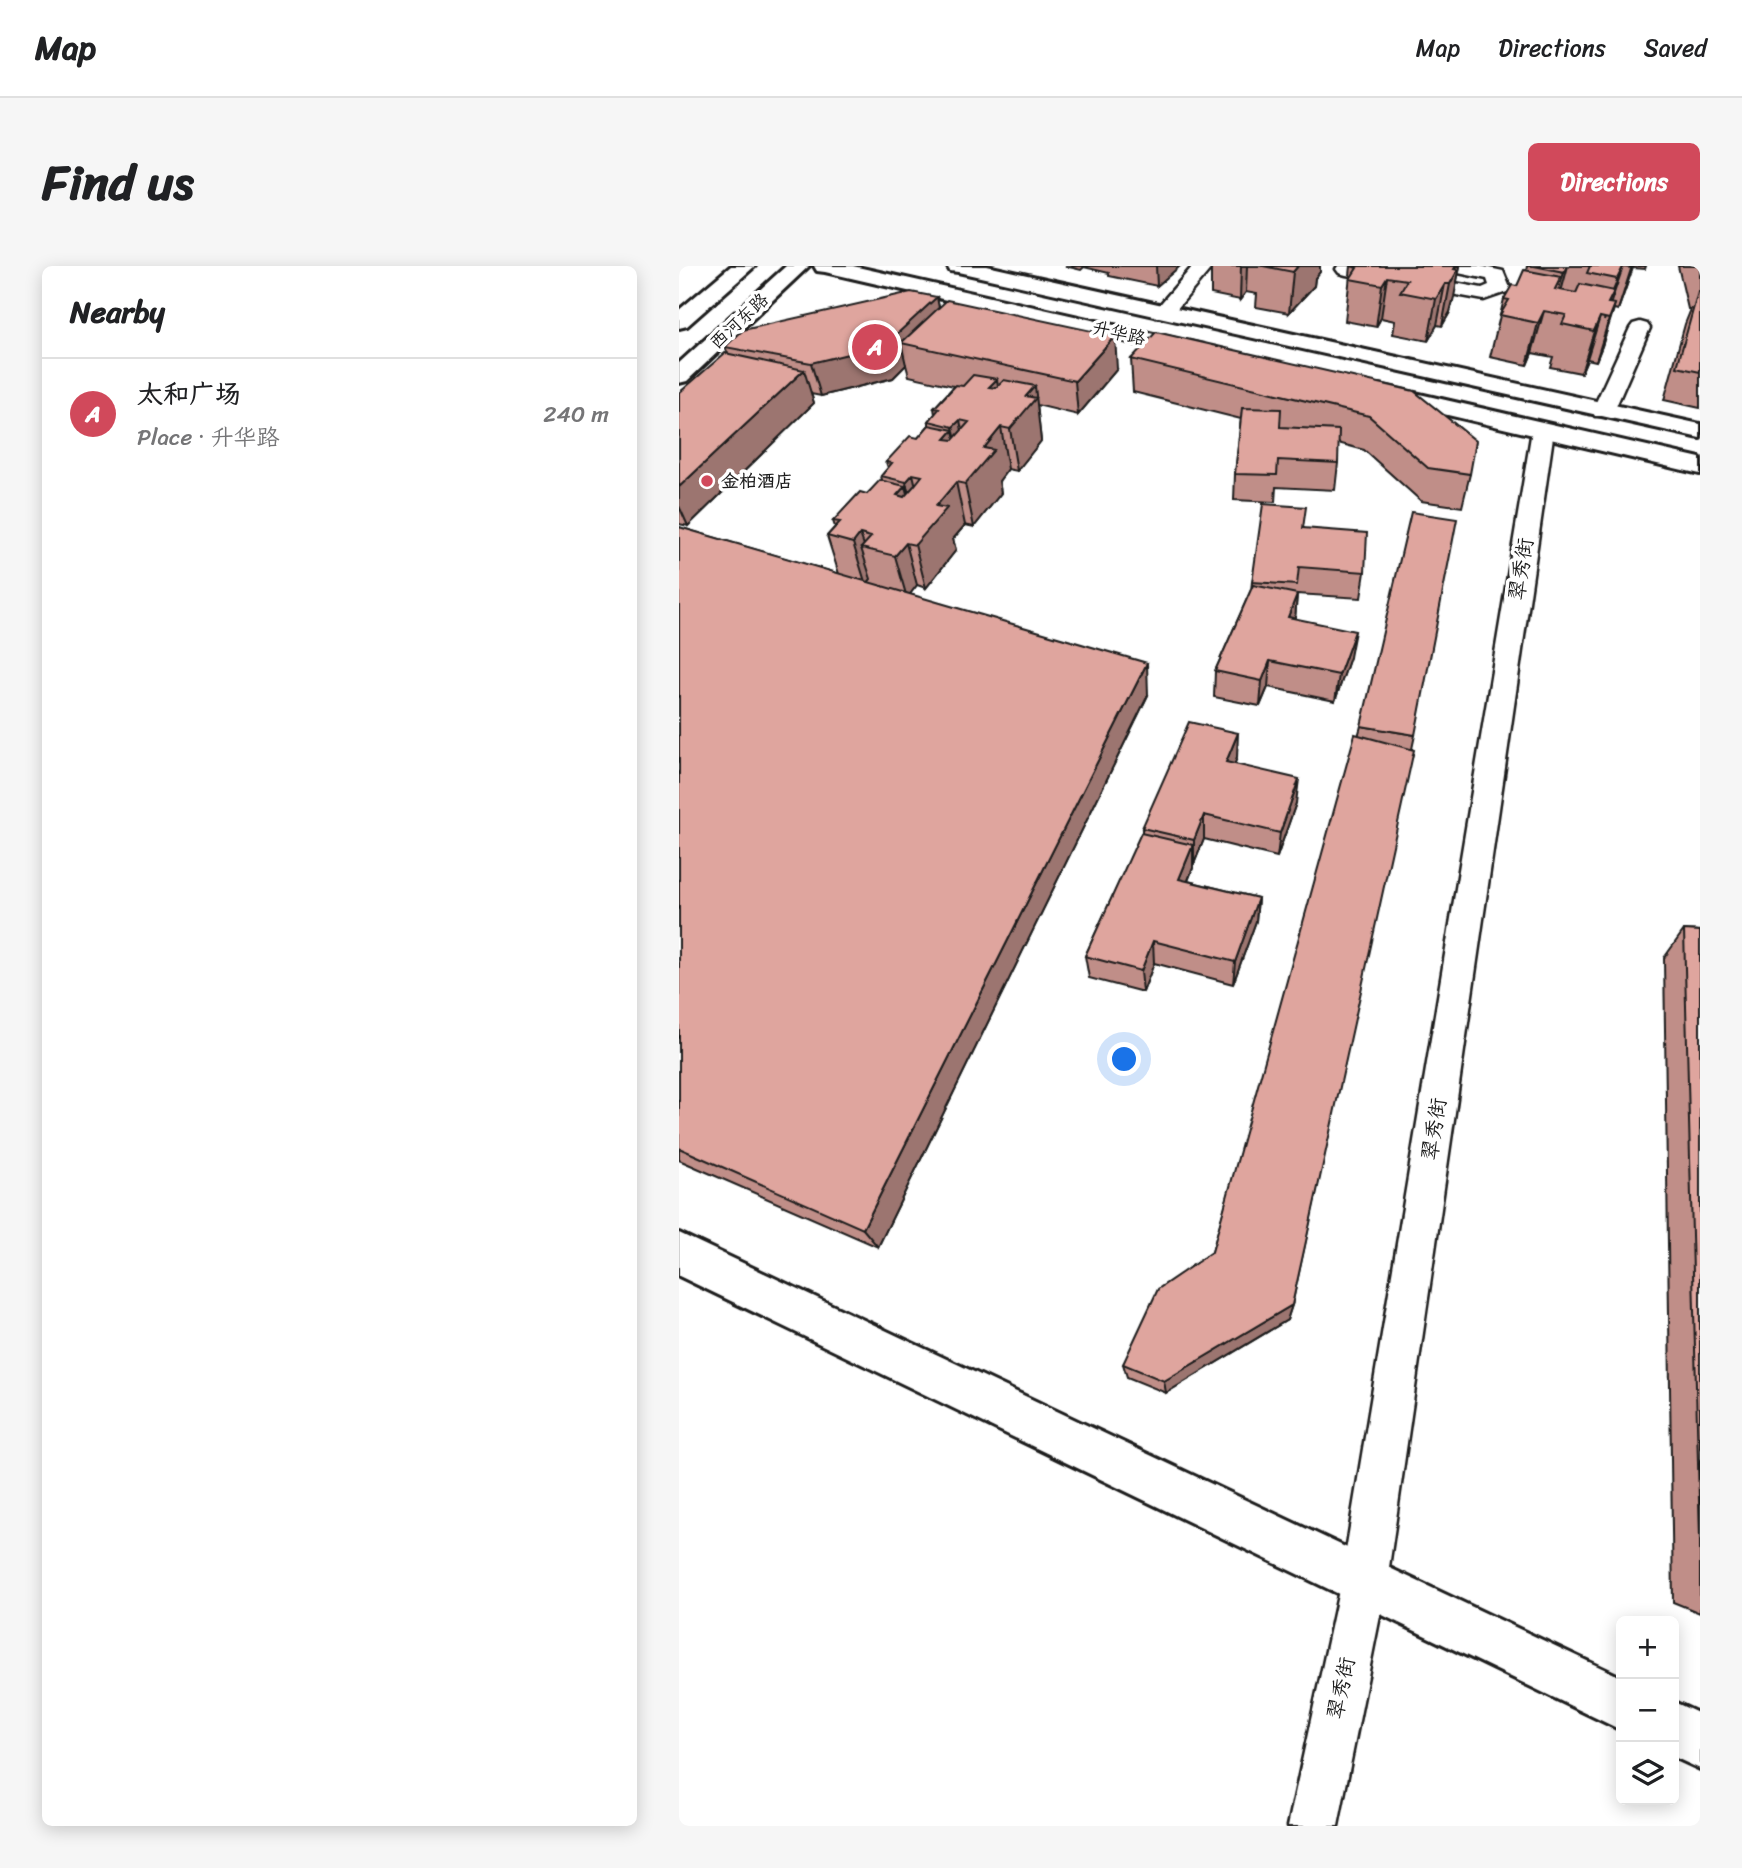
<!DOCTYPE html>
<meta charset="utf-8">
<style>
:root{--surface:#fff;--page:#f6f6f6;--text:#202124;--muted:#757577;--line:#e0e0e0;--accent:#d1495b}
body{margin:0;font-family:Sriracha,"LXGW WenKai TC",sans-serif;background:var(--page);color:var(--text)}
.controls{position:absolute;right:21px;bottom:21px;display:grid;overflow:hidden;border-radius:10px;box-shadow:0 4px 18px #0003}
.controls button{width:63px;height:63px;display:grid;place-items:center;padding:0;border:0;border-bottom:2px solid var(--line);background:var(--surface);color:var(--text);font:35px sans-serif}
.you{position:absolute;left:446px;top:794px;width:24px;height:24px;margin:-18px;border:5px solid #fff;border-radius:50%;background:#1a73e8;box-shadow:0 0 0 10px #1a73e833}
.badge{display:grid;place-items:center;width:46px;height:46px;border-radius:50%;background:var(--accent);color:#fff;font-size:23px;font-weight:700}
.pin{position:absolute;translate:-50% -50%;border:4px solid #fff;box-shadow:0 2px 7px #0006}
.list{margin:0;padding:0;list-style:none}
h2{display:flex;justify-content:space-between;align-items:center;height:91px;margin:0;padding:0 28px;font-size:30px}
h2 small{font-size:23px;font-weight:400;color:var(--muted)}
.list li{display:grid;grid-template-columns:46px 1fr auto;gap:21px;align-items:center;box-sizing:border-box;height:112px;padding:0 28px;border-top:2px solid var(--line)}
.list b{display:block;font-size:26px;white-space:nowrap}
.list p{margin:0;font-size:23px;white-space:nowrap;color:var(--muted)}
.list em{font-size:23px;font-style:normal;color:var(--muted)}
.icon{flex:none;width:38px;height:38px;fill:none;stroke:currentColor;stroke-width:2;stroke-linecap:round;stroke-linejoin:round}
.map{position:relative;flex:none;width:1021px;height:1560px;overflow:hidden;border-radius:10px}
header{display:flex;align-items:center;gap:42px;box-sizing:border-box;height:98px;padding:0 35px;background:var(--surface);border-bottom:2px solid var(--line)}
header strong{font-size:33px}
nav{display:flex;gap:38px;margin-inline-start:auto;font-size:24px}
.intro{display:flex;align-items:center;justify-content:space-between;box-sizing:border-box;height:168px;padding:0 42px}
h1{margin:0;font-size:49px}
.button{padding:18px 32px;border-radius:10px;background:var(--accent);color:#fff;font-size:24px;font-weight:700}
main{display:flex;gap:42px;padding:0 42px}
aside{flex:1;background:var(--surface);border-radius:10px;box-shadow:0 4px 18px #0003}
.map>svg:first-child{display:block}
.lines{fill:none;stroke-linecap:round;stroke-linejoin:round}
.street-casing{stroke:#1c1c1c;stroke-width:5}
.secondary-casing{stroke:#1c1c1c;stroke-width:6}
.street{fill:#fff;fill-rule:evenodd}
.secondary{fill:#fff;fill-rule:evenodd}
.wall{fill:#c08e88;stroke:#1c1c1c;stroke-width:2}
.shaded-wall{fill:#9c746f;stroke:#1c1c1c;stroke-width:2}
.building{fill:#dfa59e;stroke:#1c1c1c;stroke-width:2}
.poi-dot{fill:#d1495b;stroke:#fff;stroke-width:2.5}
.labels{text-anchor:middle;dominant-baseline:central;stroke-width:7;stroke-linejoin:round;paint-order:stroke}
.far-street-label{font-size:18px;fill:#1c1c1c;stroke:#fff}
.far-poi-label{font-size:18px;font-weight:bold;fill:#1c1c1c;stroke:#fff;text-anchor:start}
.street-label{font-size:21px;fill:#1c1c1c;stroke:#fff}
</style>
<header>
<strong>Map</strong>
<nav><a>Map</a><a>Directions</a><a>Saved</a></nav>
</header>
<div class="intro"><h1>Find us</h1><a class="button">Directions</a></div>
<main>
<aside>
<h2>Nearby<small></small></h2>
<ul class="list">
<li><span class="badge">A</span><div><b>太和广场</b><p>Place · 升华路</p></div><em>240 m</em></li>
</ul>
</aside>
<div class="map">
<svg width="1021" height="1560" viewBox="0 0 1021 1560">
<rect width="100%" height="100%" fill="#fff"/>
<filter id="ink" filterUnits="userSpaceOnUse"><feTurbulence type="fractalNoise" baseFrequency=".0143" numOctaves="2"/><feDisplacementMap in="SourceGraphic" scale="14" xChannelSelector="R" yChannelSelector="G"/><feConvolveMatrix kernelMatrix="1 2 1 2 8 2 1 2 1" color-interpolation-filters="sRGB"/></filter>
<g filter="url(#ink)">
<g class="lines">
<defs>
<path id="street" d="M514,0H534L491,51H477L474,47L477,43Z
M659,0H683L803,22L810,19L808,13L765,4L762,0H801L824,5L831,22L828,26L805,34L667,9L660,7L657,3Z
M961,56L968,58L971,62L935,145L932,150H916L913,145L951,62L954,58Z
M864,157L872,159L875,164L708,1315L659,1560H609L662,1315L853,164L856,159Z"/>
<path id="secondary" d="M52,0H76L8,60L0,62V44Z
M107,0H130L8,115L0,117V97Z
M135,0H174L519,78L527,80L531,85L527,90L519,92L146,6L138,5Z
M268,0H308L1021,158V172L279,6L271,5Z
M701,119L1021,192V208L692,131L689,126L692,121Z
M0,967L942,1411V1464L0,1010Z
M995,1436L1021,1448V1503L995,1491Z"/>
</defs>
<use href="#street" class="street-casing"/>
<use href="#secondary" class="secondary-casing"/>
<use href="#street" class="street"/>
<use href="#secondary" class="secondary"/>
</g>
<path class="wall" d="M386,0H501L478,20L430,10V7L405,1L402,4Z
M532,0H641V6L636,12L635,20L610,47L577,41L578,28L567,26L561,34L532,28Z
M672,0H781L771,46L763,60L758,59L749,75L714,68L716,55L702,52L697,61L666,55Z
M848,0H967L966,3L954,2L939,44L935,43L923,80L917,95L908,93L902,107L871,101L874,91L853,87L848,99L811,91L825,33L838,20L847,5Z
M999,0H1021V142L985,134L1006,58L1012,43H1009Z
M258,31L260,42L438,103L399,149L358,139L362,175L338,205L329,203L320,215L322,227L295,261L286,259L274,273L277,284L247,322L238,319L231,328L469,429L199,981L0,894V261L160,308L148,270L156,261L154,255L188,228L203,214L202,210L209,202L207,196L239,172L250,159V155L256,148L255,142L275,120L230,110L227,99L214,112L142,130L132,128L135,137L9,260L0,258V127L49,88L46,81Z
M452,93L735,125L791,208L783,241L742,235L685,184L659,177V197L656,224L597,221L596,236L555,234L556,208L562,153L454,126Z
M625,262L686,306L682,332L618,328L616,353L671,391L656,435L589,421L581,440L535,431L536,405L572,324L573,316Z
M682,460L736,469L613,1039L608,1054L487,1127L448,1111L444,1098L533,986Z
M558,492L555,498L617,537L598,591L525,573L515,598H514V602L509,615L579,632L577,655L554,718L475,697L464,726L410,712L406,690L463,567V562Z
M1005,664L1021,665V1347L994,1336L985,692Z"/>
<path class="shaded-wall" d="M477,0H501L478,20Z
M562,0H568L567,26L561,34Z
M619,0H641V6L636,12L635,20L610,47L614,6Z
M777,0H781L775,31L771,46L763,60L771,18Z
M888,0H889L879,37L873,47L885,6Z
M953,0H954L944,30L939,44Z
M944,1L930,42L925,55L929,37Z
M708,11L702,52L697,61L703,19Z
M766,18L758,59L749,75L757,33Z
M258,31L264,64L222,77L227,99L214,112L142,130L132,97Z
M936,38L923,80L917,95L930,53Z
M865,45L853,87L848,99L859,57Z
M921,51L908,93L902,107L915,65Z
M436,70L438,103L399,149L396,115Z
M125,104L135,137L9,260L0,240V221Z
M318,113L324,156L310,121Z
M356,120L362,175L338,205L331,163L347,130Z
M281,154L289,196L283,203L274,161Z
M322,161L329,203L320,215L322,227L295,261L286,218L305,182Z
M274,164L283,207L266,173Z
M234,208L244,251L237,258L227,216Z
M277,216L286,259L274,273L277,284L247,322L236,279L257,240Z
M226,220L237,262L218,229Z
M181,268L186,282H182L192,313L187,319L174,277Z
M227,277L238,319L228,332L216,290Z
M618,328L616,354L609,351Z
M676,365L671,391L656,435L660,409Z
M591,395L589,421L581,440L583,415Z
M468,397L469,429L199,981L184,963Z
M559,467L558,492L546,521L547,496Z
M620,513L617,537L598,591L601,567Z
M525,549V573L515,598V574Z
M514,579V602L500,636V613Z
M579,632L577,655L554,718L556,696Z
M474,675L475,697L464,726L462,705Z
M613,1039L608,1054L487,1127L485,1115Z"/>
<path class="building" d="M584,0H619L614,6Z
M672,0H777L775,3L779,4L771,18H766L757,33L721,26L728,14L708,11L703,19L671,13L678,2Z
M855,0H888L885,6Z
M911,0H953L952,2L944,1L938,13L908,7Z
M845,4L882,11L876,23L897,27L901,18L935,25L929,37L936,38L930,53L921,51L915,65L883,58L887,49L865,45L859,57L821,49L830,34L825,33L833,19L838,20Z
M232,26L258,31L206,79L132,97L46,81L64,64Z
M1019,26H1021V106L998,101Z
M268,34L436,70L396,115L222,77Z
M477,66L735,125L797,175L791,208L749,202L690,150L452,93Z
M46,87L125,104L0,221V127Z
M294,109L318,113L310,121L317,122L325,114L356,120L347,130L357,132L331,163L322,161L305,182L315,184L286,218L277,216L257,240L268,242L236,279L227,277L216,290L182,282L192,271L181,268L174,277L148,270L161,256L154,255L181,226L188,228L201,214L226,220L218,229L225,231L235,220L243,210L234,208L227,216L202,210L213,197L207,196L231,170L239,172L250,159L274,164L266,173L274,174L290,156L281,154L274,161L250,155L260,143L255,142L277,119L284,120Z
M563,142L602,143L601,161L660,164L659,197L599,194L598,209L556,208Z
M584,238L627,241L624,262L688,267L686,306L620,301L618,319L573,316Z
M732,246L778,253L736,469L682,460Z
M0,261L468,397L184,963L0,882Z
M574,319L618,328L609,351L676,365L660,409L591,395L583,415L536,405Z
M510,456L559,467L547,496L620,513L601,567L525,549L515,574L463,562Z
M676,468L735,484L613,1039L485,1115L444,1098L479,1023L533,986Z
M462,567L514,579L500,613L579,632L556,696L474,675L462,705L406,690Z
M1005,664L1021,665V1273Z"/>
</g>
<circle class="poi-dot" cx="28" cy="215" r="7"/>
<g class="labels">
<g class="far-street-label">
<text transform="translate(60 55) rotate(-43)">西河东路</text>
<text transform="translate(440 67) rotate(13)">升华路</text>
</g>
<g class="far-poi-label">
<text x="42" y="215">金柏酒店</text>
</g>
<g class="street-label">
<text transform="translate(842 303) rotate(-81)">翠秀街</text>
<text transform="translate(755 863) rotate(-81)">翠秀街</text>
<text transform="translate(662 1422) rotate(-78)">翠秀街</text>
</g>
</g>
</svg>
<div class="controls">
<button>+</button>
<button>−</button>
<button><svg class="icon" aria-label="layers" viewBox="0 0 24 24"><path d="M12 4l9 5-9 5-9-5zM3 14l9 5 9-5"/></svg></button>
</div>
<div class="you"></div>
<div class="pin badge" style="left:196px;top:81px">A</div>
</div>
</main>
